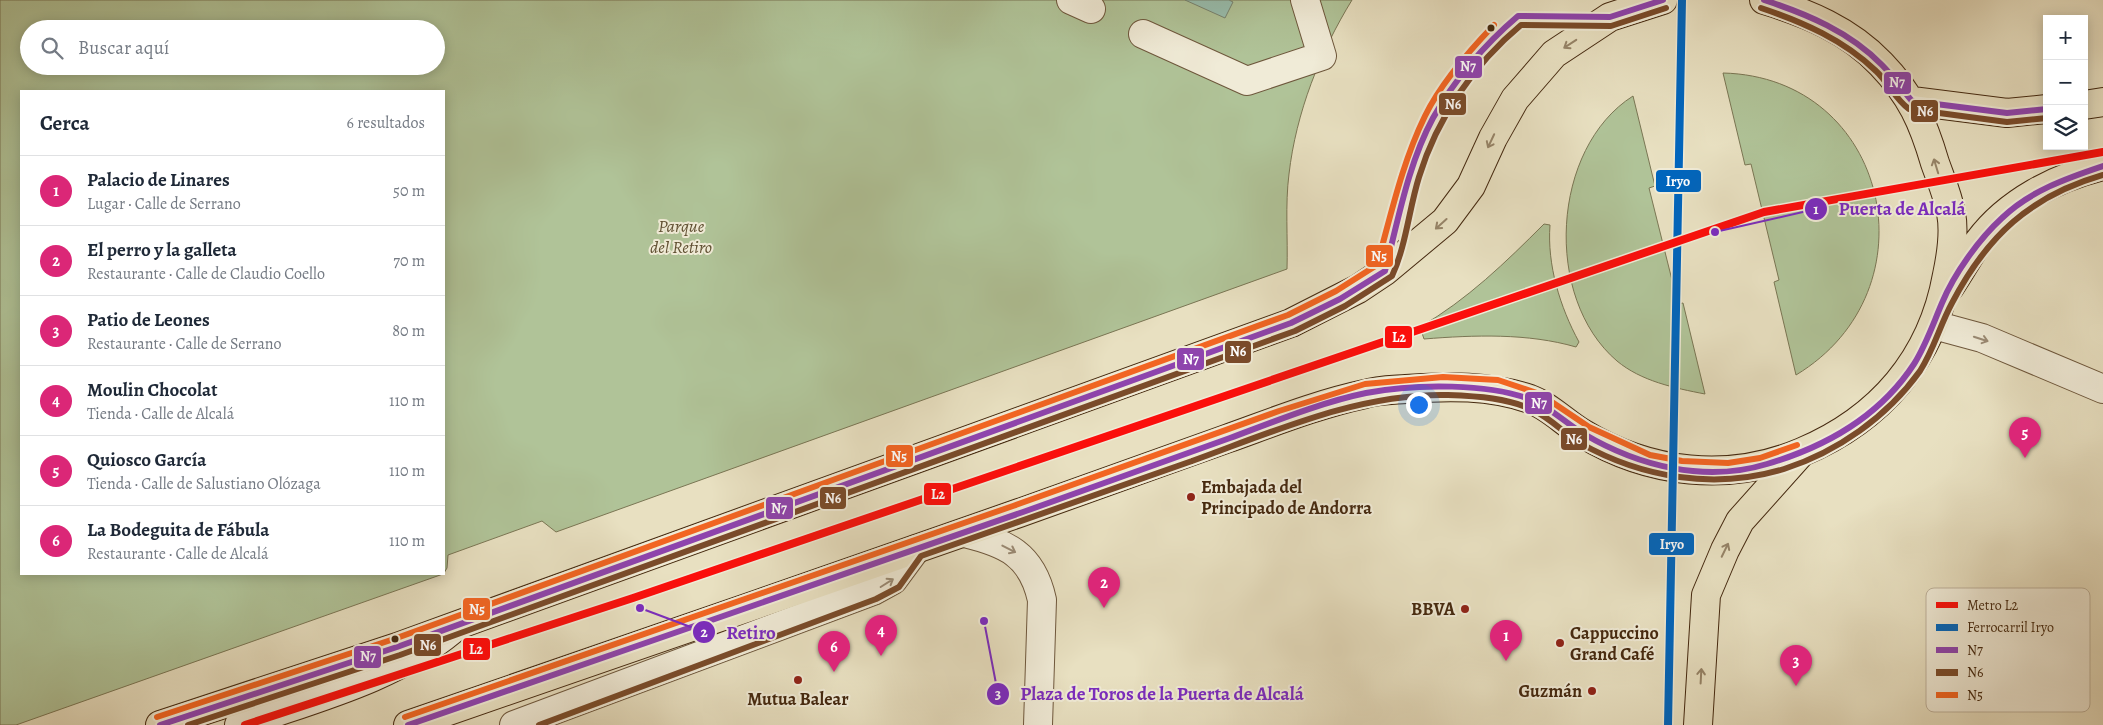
<!DOCTYPE html>
<html lang="es">
<meta charset="utf-8">
<style>
:root{--surface:#fff;--page:#f2f2f3;--text:#1f2937;--muted:#747a83;--line:#e0e1e3;--accent:#db2777}
body{margin:0;font-family:Alegreya,serif;background:var(--page);color:var(--text)}
.controls{position:absolute;right:15px;top:15px;display:grid;overflow:hidden;border-radius:0px;box-shadow:0 2px 12px #0003}
.controls button{width:45px;height:45px;display:grid;place-items:center;padding:0;border:0;border-bottom:1px solid var(--line);background:var(--surface);color:var(--text);font:25px sans-serif}
.you{position:absolute;left:1418px;top:404px;width:18px;height:18px;margin:-12px;border:4px solid #fff;border-radius:50%;background:#1a73e8;box-shadow:0 0 0 8px #1a73e833}
.badge{display:grid;place-items:center;width:32px;height:32px;border-radius:50%;background:var(--accent);color:#fff;font-size:16px;font-weight:700}
.pin{position:absolute;translate:-50% -41px;filter:drop-shadow(0 1px 2px #0008)}
.pin::after{content:'';position:absolute;top:26px;width:18px;height:15px;background:inherit;clip-path:polygon(0 0,100% 0,50% 100%)}
.list{margin:0;padding:0;list-style:none}
h2{display:flex;justify-content:space-between;align-items:center;height:65px;margin:0;padding:0 20px;font-size:21px}
h2 small{font-size:16px;font-weight:400;color:var(--muted)}
.list li{display:grid;grid-template-columns:32px 1fr auto;gap:15px;align-items:center;box-sizing:border-box;height:70px;padding:0 20px;border-top:1px solid var(--line)}
.list b{display:block;font-size:19px;white-space:nowrap}
.list p{margin:0;font-size:16px;white-space:nowrap;color:var(--muted)}
.list em{font-size:16px;font-style:normal;color:var(--muted)}
.icon{flex:none;width:28px;height:28px;fill:none;stroke:currentColor;stroke-width:2;stroke-linecap:round;stroke-linejoin:round}
.map{position:relative;flex:none;width:2103px;height:725px;overflow:hidden}
.search{position:absolute;background:var(--surface);box-shadow:0 2px 12px #0003;left:20px;top:20px;width:425px;height:55px;display:flex;align-items:center;gap:12px;box-sizing:border-box;padding:0 18px;border-radius:28px;color:var(--muted);font-size:19px}
.panel{position:absolute;background:var(--surface);box-shadow:0 2px 12px #0003;left:20px;top:90px;width:425px;height:485px;border-radius:0px}
.map>svg:first-child{display:block}
.green{fill:#b0c398;stroke:#7a7654;fill-rule:evenodd}
.water{fill:#98beae;stroke:#77826f}
.lines{fill:none;stroke-linecap:round;stroke-linejoin:round}
.pedestrian-casing{stroke:#6e573c;stroke-width:30}
.minor-casing{stroke:#6e573c;stroke-width:30}
.secondary-casing{stroke:#452910;stroke-width:30}
.primary-casing{stroke:#452910;stroke-width:30}
.pedestrian{stroke:#f0ebd7;stroke-width:28}
.minor{stroke:#f0ebd7;stroke-width:28}
.secondary{stroke:#f0ebd7;stroke-width:28}
.primary{stroke:#e8e0c1;stroke-width:28}
.bus-1-casing{stroke:#f0ebd7;stroke-width:10}
.bus-2-casing{stroke:#f0ebd7;stroke-width:10}
.bus-3-casing{stroke:#f0ebd7;stroke-width:10}
.bus-1{stroke:#8e44ad;stroke-width:6}
.bus-2{stroke:#7a4b2a;stroke-width:6}
.bus-3{stroke:#f26522;stroke-width:6}
.rail-1-casing{stroke:#f0ebd7;stroke-width:11}
.rail-1{stroke:#0065bd;stroke-width:8}
.metro-1-casing{stroke:#f0ebd7;stroke-width:11}
.metro-1{stroke:#fb0f0c;stroke-width:8}
.oneway{stroke:#968468}
.oneway2{stroke:#9a8a74}
.bus-dot{fill:#452910;stroke:#f0ebd7;stroke-width:2}
.poi-dot{fill:#8f2418;stroke:#f0ebd7;stroke-width:2}
.labels{text-anchor:middle;dominant-baseline:central;stroke-width:4;stroke-linejoin:round;paint-order:stroke}
.park-label{font-size:18px;font-style:italic;fill:#605032;stroke:#f0ebd7}
.poi-label{font-size:18px;font-weight:bold;fill:#452910;stroke:#f0ebd7;text-anchor:start}
.key{fill:#f0ebd7;stroke:#bdb19b;stroke-width:1}
.key-label{font-size:14px;fill:#452910}
.leader{fill:none;stroke:#7b2cbf;stroke-width:2}
.callout-dot{fill:#7b2cbf;stroke:#f0ebd7;stroke-width:2}
.mark-label{font-size:15px;text-anchor:middle;font-weight:bold;fill:#fff}
.callout-label{font-size:19px;text-anchor:middle;font-weight:bold;fill:#7b2cbf;stroke:#f0ebd7;stroke-width:4;stroke-linejoin:round;paint-order:stroke}
.line-badge{stroke:#f0ebd7;stroke-width:2}
.badge-label{font-size:14px;text-anchor:middle;font-weight:bold;fill:#fff}
</style>
<div class="map">
<svg width="2103" height="725" viewBox="0 0 2103 725">
<rect width="100%" height="100%" fill="#e8e0c1"/>
<filter id="stains"><feTurbulence type="fractalNoise" baseFrequency=".004" numOctaves="4"/><feColorMatrix values="0 0 0 0 .2 0 0 0 0 .09 0 0 0 0 .02 0 0 0 .5 -.17"/></filter>
<radialGradient id="worn" r=".72"><stop offset=".6" stop-color="#630" stop-opacity="0"/><stop offset="1" stop-color="#630" stop-opacity=".3"/></radialGradient>
<path class="green" d="M0,0H1352C1320,52 1296,113 1289,174C1285,205 1288,238 1287,269L556,532L542,521L448,555L447,568L444,573V91H21V574H443L16,725H0ZM29,29H436V66H29Z
M1723,73C1889,77 1937,290 1796,375L1774,282L1779,280L1751,164L1745,165Z
M1633,96L1655,186L1649,188L1678,304L1683,303L1705,394C1674,388 1641,381 1617,361C1543,298 1551,148 1633,96Z
M1544,224L1550,225C1547,265 1560,307 1579,342L1576,347C1528,333 1474,335 1424,339L1420,327C1467,300 1506,262 1544,224Z"/>
<path class="water" d="M1185,0H1229L1233,2L1225,18Z"/>
<g class="lines">
<defs>
<path id="pedestrian" d="M1071,0L1091,9
M1143,34L1247,81L1322,56L1305,0"/>
<path id="minor" d="M1934,325L1982,338L2103,389
M964,533C1006,543 1032,554 1042,600L1038,725
M514,725L873,591L893,580L916,549"/>
<path id="secondary" d="M239,725C311,699 392,680 452,630"/>
<path id="primary" d="M1912,101L2007,113L2047,109
M2084,105L2103,102
M1950,287C1960,272 1969,256 1979,241C2008,202 2057,177 2103,166
M160,725L397,647L1291,323L1358,289L1385,271L1445,221L1471,186L1493,138L1515,99L1554,54L1610,17L1663,0
M408,725C611,654 816,585 1019,513C1088,489 1157,464 1226,439C1271,423 1318,404 1365,394C1378,390 1393,390 1406,389C1448,386 1489,385 1530,399C1549,406 1565,423 1582,433C1649,474 1729,483 1802,452C1880,419 1932,359 1947,275C1951,256 1955,233 1951,213C1948,196 1941,180 1935,163C1923,122 1911,95 1881,64C1849,30 1807,13 1764,0
M1698,725L1706,595L1725,550L1740,521L1799,455"/>
</defs>
<use href="#pedestrian" class="pedestrian-casing"/>
<use href="#minor" class="minor-casing"/>
<use href="#secondary" class="secondary-casing"/>
<use href="#primary" class="primary-casing"/>
<use href="#pedestrian" class="pedestrian"/>
<use href="#minor" class="minor"/>
<use href="#secondary" class="secondary"/>
<use href="#primary" class="primary"/>
<defs>
<path id="bus-1" d="M1764,0C1807,14 1850,32 1882,65C1893,76 1902,89 1912,101L2007,113L2047,109
M160,725L397,647L1291,323L1340,299L1385,271C1398,221 1408,164 1433,118C1455,79 1484,45 1518,16L1610,17L1663,0
M408,725C613,654 818,584 1023,512C1092,487 1161,462 1230,438C1273,422 1322,402 1366,393C1412,384 1493,382 1536,402C1553,410 1567,424 1584,434C1638,466 1705,483 1767,464C1825,447 1880,416 1914,364C1926,345 1933,324 1942,303C1954,274 1979,239 2002,218C2030,191 2067,178 2103,166"/>
<path id="bus-2" d="M1761,8C1803,22 1844,40 1876,71C1888,82 1895,99 1909,109L2007,122L2047,118
M188,725L400,655L1295,331L1345,306L1392,276C1406,246 1409,209 1419,177C1437,118 1474,64 1521,25L1611,26L1666,8
M539,725L876,599L899,587L921,556C1012,525 1102,493 1192,461C1275,431 1359,393 1448,395C1476,396 1510,398 1535,411C1551,419 1564,433 1580,443C1642,478 1715,490 1784,469C1837,452 1887,417 1920,371C1934,349 1940,325 1952,303C1987,236 2030,196 2103,175"/>
<path id="bus-3" d="M157,717L394,639L1288,315L1336,291L1377,265C1391,215 1402,163 1425,116C1441,83 1469,51 1494,25
M405,717L1013,506L1279,411L1365,384L1443,377L1498,380L1540,394L1589,427L1650,455L1682,461L1728,463L1760,458L1797,445"/>
</defs>
<use href="#bus-1" class="bus-1-casing"/>
<use href="#bus-2" class="bus-2-casing"/>
<use href="#bus-3" class="bus-3-casing"/>
<use href="#bus-1" class="bus-1"/>
<use href="#bus-2" class="bus-2"/>
<use href="#bus-3" class="bus-3"/>
<defs>
<path id="rail-1" d="M1668,725L1682,0"/>
</defs>
<use href="#rail-1" class="rail-1-casing"/>
<use href="#rail-1" class="rail-1"/>
<defs>
<path id="metro-1" d="M245,725L633,598L1764,212L2103,152"/>
</defs>
<use href="#metro-1" class="metro-1-casing"/>
<use href="#metro-1" class="metro-1"/>
</g>
<defs><path id="oneway-shaft" d="M-6 0H5M1.5-3L5.5 0L1.5 3" fill="none" stroke-width="1.6" stroke-linecap="round" stroke-linejoin="round" transform="scale(1.25)"/></defs>
<g class="oneway">
<use href="#oneway-shaft" transform="translate(1570 44) rotate(147)"/>
<use href="#oneway-shaft" transform="translate(1491 141) rotate(115)"/>
<use href="#oneway-shaft" transform="translate(1936 166) rotate(-107)"/>
<use href="#oneway-shaft" transform="translate(1441 224) rotate(138)"/>
<use href="#oneway-shaft" transform="translate(1725 550) rotate(-64)"/>
<use href="#oneway-shaft" transform="translate(1701 676) rotate(-87)"/>
</g>
<g class="oneway2">
<use href="#oneway-shaft" transform="translate(1981 339) rotate(18)"/>
<use href="#oneway-shaft" transform="translate(1009 549) rotate(27)"/>
<use href="#oneway-shaft" transform="translate(887 583) rotate(-32)"/>
</g>
<g class="bus-dot">
<circle cx="1491" cy="28" r="4.5"/>
<circle cx="395" cy="639" r="4.5"/>
</g>
<g class="poi-dot">
<circle cx="1191" cy="497" r="5"/>
<circle cx="1465" cy="609" r="5"/>
<circle cx="1560" cy="643" r="5"/>
<circle cx="798" cy="680" r="5"/>
<circle cx="1592" cy="691" r="5"/>
</g>
<g class="labels">
<g class="park-label">
<text x="681" y="226">Parque<tspan x="681" dy="21">del Retiro</tspan></text>
</g>
<g class="poi-label">
<text x="1201" y="487">Embajada del<tspan x="1201" dy="21">Principado de Andorra</tspan></text>
<text x="1455" y="609" text-anchor="end">BBVA</text>
<text x="1570" y="633">Cappuccino<tspan x="1570" dy="21">Grand Café</tspan></text>
<text x="1582" y="691" text-anchor="end">Guzmán</text>
<text x="798" y="699" text-anchor="middle">Mutua Balear</text>
</g>
</g>
<rect x="1926" y="588" width="164" height="124" rx="8" class="key"/>
<rect x="1936" y="602" width="22" height="6" fill="#fb0f0c"/>
<rect x="1936" y="624" width="22" height="7" fill="#0065bd"/>
<rect x="1936" y="647" width="22" height="6" fill="#8e44ad"/>
<rect x="1936" y="669" width="22" height="7" fill="#7a4b2a"/>
<rect x="1936" y="692" width="22" height="6" fill="#f26522"/>
<g class="key-label">
<text x="1967" y="610">Metro L2</text>
<text x="1967" y="632">Ferrocarril Iryo</text>
<text x="1967" y="655">N7</text>
<text x="1967" y="677">N6</text>
<text x="1967" y="700">N5</text>
</g>
<path class="leader" d="M1715 232L1816 209M640 608L704 632M984 621L998 694"/>
<g class="callout-dot">
<circle cx="1715" cy="232" r="5"/>
<circle cx="640" cy="608" r="5"/>
<circle cx="984" cy="621" r="5"/>
<circle cx="1816" cy="209" r="12"/>
<circle cx="704" cy="632" r="12"/>
<circle cx="998" cy="694" r="12"/>
</g>
<g class="mark-label">
<text x="1816" y="214">1</text>
<text x="704" y="637">2</text>
<text x="998" y="699">3</text>
</g>
<g class="callout-label">
<text x="1902" y="215">Puerta de Alcalá</text>
<text x="751" y="639">Retiro</text>
<text x="1162" y="700">Plaza de Toros de la Puerta de Alcalá</text>
</g>
<g class="line-badge">
<rect x="1454" y="55" width="29" height="24" rx="5" fill="#8e44ad"/>
<rect x="1883" y="71" width="29" height="24" rx="5" fill="#8e44ad"/>
<rect x="1438" y="92" width="29" height="24" rx="5" fill="#7a4b2a"/>
<rect x="1910" y="99" width="29" height="24" rx="5" fill="#7a4b2a"/>
<rect x="1655" y="169" width="47" height="24" rx="5" fill="#0065bd"/>
<rect x="1365" y="244" width="29" height="24" rx="5" fill="#f26522"/>
<rect x="1384" y="325" width="29" height="24" rx="5" fill="#fb0f0c"/>
<rect x="1224" y="340" width="28" height="24" rx="5" fill="#7a4b2a"/>
<rect x="1176" y="347" width="29" height="24" rx="5" fill="#8e44ad"/>
<rect x="1524" y="391" width="29" height="24" rx="5" fill="#8e44ad"/>
<rect x="1560" y="427" width="28" height="24" rx="5" fill="#7a4b2a"/>
<rect x="885" y="444" width="29" height="24" rx="5" fill="#f26522"/>
<rect x="923" y="482" width="29" height="24" rx="5" fill="#fb0f0c"/>
<rect x="819" y="486" width="28" height="24" rx="5" fill="#7a4b2a"/>
<rect x="765" y="496" width="29" height="24" rx="5" fill="#8e44ad"/>
<rect x="1648" y="532" width="47" height="24" rx="5" fill="#0065bd"/>
<rect x="462" y="597" width="29" height="24" rx="5" fill="#f26522"/>
<rect x="413" y="633" width="29" height="24" rx="5" fill="#7a4b2a"/>
<rect x="462" y="637" width="29" height="24" rx="5" fill="#fb0f0c"/>
<rect x="353" y="645" width="29" height="24" rx="5" fill="#8e44ad"/>
</g>
<g class="badge-label">
<text x="1468" y="71">N7</text>
<text x="1897" y="87">N7</text>
<text x="1453" y="109">N6</text>
<text x="1925" y="116">N6</text>
<text x="1678" y="186">Iryo</text>
<text x="1379" y="261">N5</text>
<text x="1399" y="342">L2</text>
<text x="1238" y="356">N6</text>
<text x="1191" y="364">N7</text>
<text x="1539" y="408">N7</text>
<text x="1574" y="444">N6</text>
<text x="899" y="461">N5</text>
<text x="938" y="499">L2</text>
<text x="833" y="503">N6</text>
<text x="779" y="513">N7</text>
<text x="1672" y="549">Iryo</text>
<text x="477" y="614">N5</text>
<text x="428" y="650">N6</text>
<text x="476" y="654">L2</text>
<text x="368" y="661">N7</text>
</g>
<rect width="100%" height="100%" filter="url(#stains)"/>
<rect width="100%" height="100%" fill="url(#worn)"/>
</svg>
<div class="controls">
<button>+</button>
<button>−</button>
<button><svg class="icon" aria-label="layers" viewBox="0 0 24 24"><path d="M12 4l9 5-9 5-9-5zM3 14l9 5 9-5"/></svg></button>
</div>
<div class="you"></div>
<div class="pin badge" style="left:1506px;top:661px">1</div>
<div class="pin badge" style="left:1104px;top:608px">2</div>
<div class="pin badge" style="left:1796px;top:686px">3</div>
<div class="pin badge" style="left:881px;top:656px">4</div>
<div class="pin badge" style="left:2025px;top:458px">5</div>
<div class="pin badge" style="left:834px;top:672px">6</div>
<div class="search"><svg class="icon" aria-label="search" viewBox="0 0 24 24"><circle cx="10" cy="10" r="6"/><path d="M15 15l6 6"/></svg>Buscar aquí</div>
<section class="panel">
<h2>Cerca<small>6 resultados</small></h2>
<ul class="list">
<li><span class="badge">1</span><div><b>Palacio de Linares</b><p>Lugar · Calle de Serrano</p></div><em>50 m</em></li>
<li><span class="badge">2</span><div><b>El perro y la galleta</b><p>Restaurante · Calle de Claudio Coello</p></div><em>70 m</em></li>
<li><span class="badge">3</span><div><b>Patio de Leones</b><p>Restaurante · Calle de Serrano</p></div><em>80 m</em></li>
<li><span class="badge">4</span><div><b>Moulin Chocolat</b><p>Tienda · Calle de Alcalá</p></div><em>110 m</em></li>
<li><span class="badge">5</span><div><b>Quiosco García</b><p>Tienda · Calle de Salustiano Olózaga</p></div><em>110 m</em></li>
<li><span class="badge">6</span><div><b>La Bodeguita de Fábula</b><p>Restaurante · Calle de Alcalá</p></div><em>110 m</em></li>
</ul>
</section>
</div>
